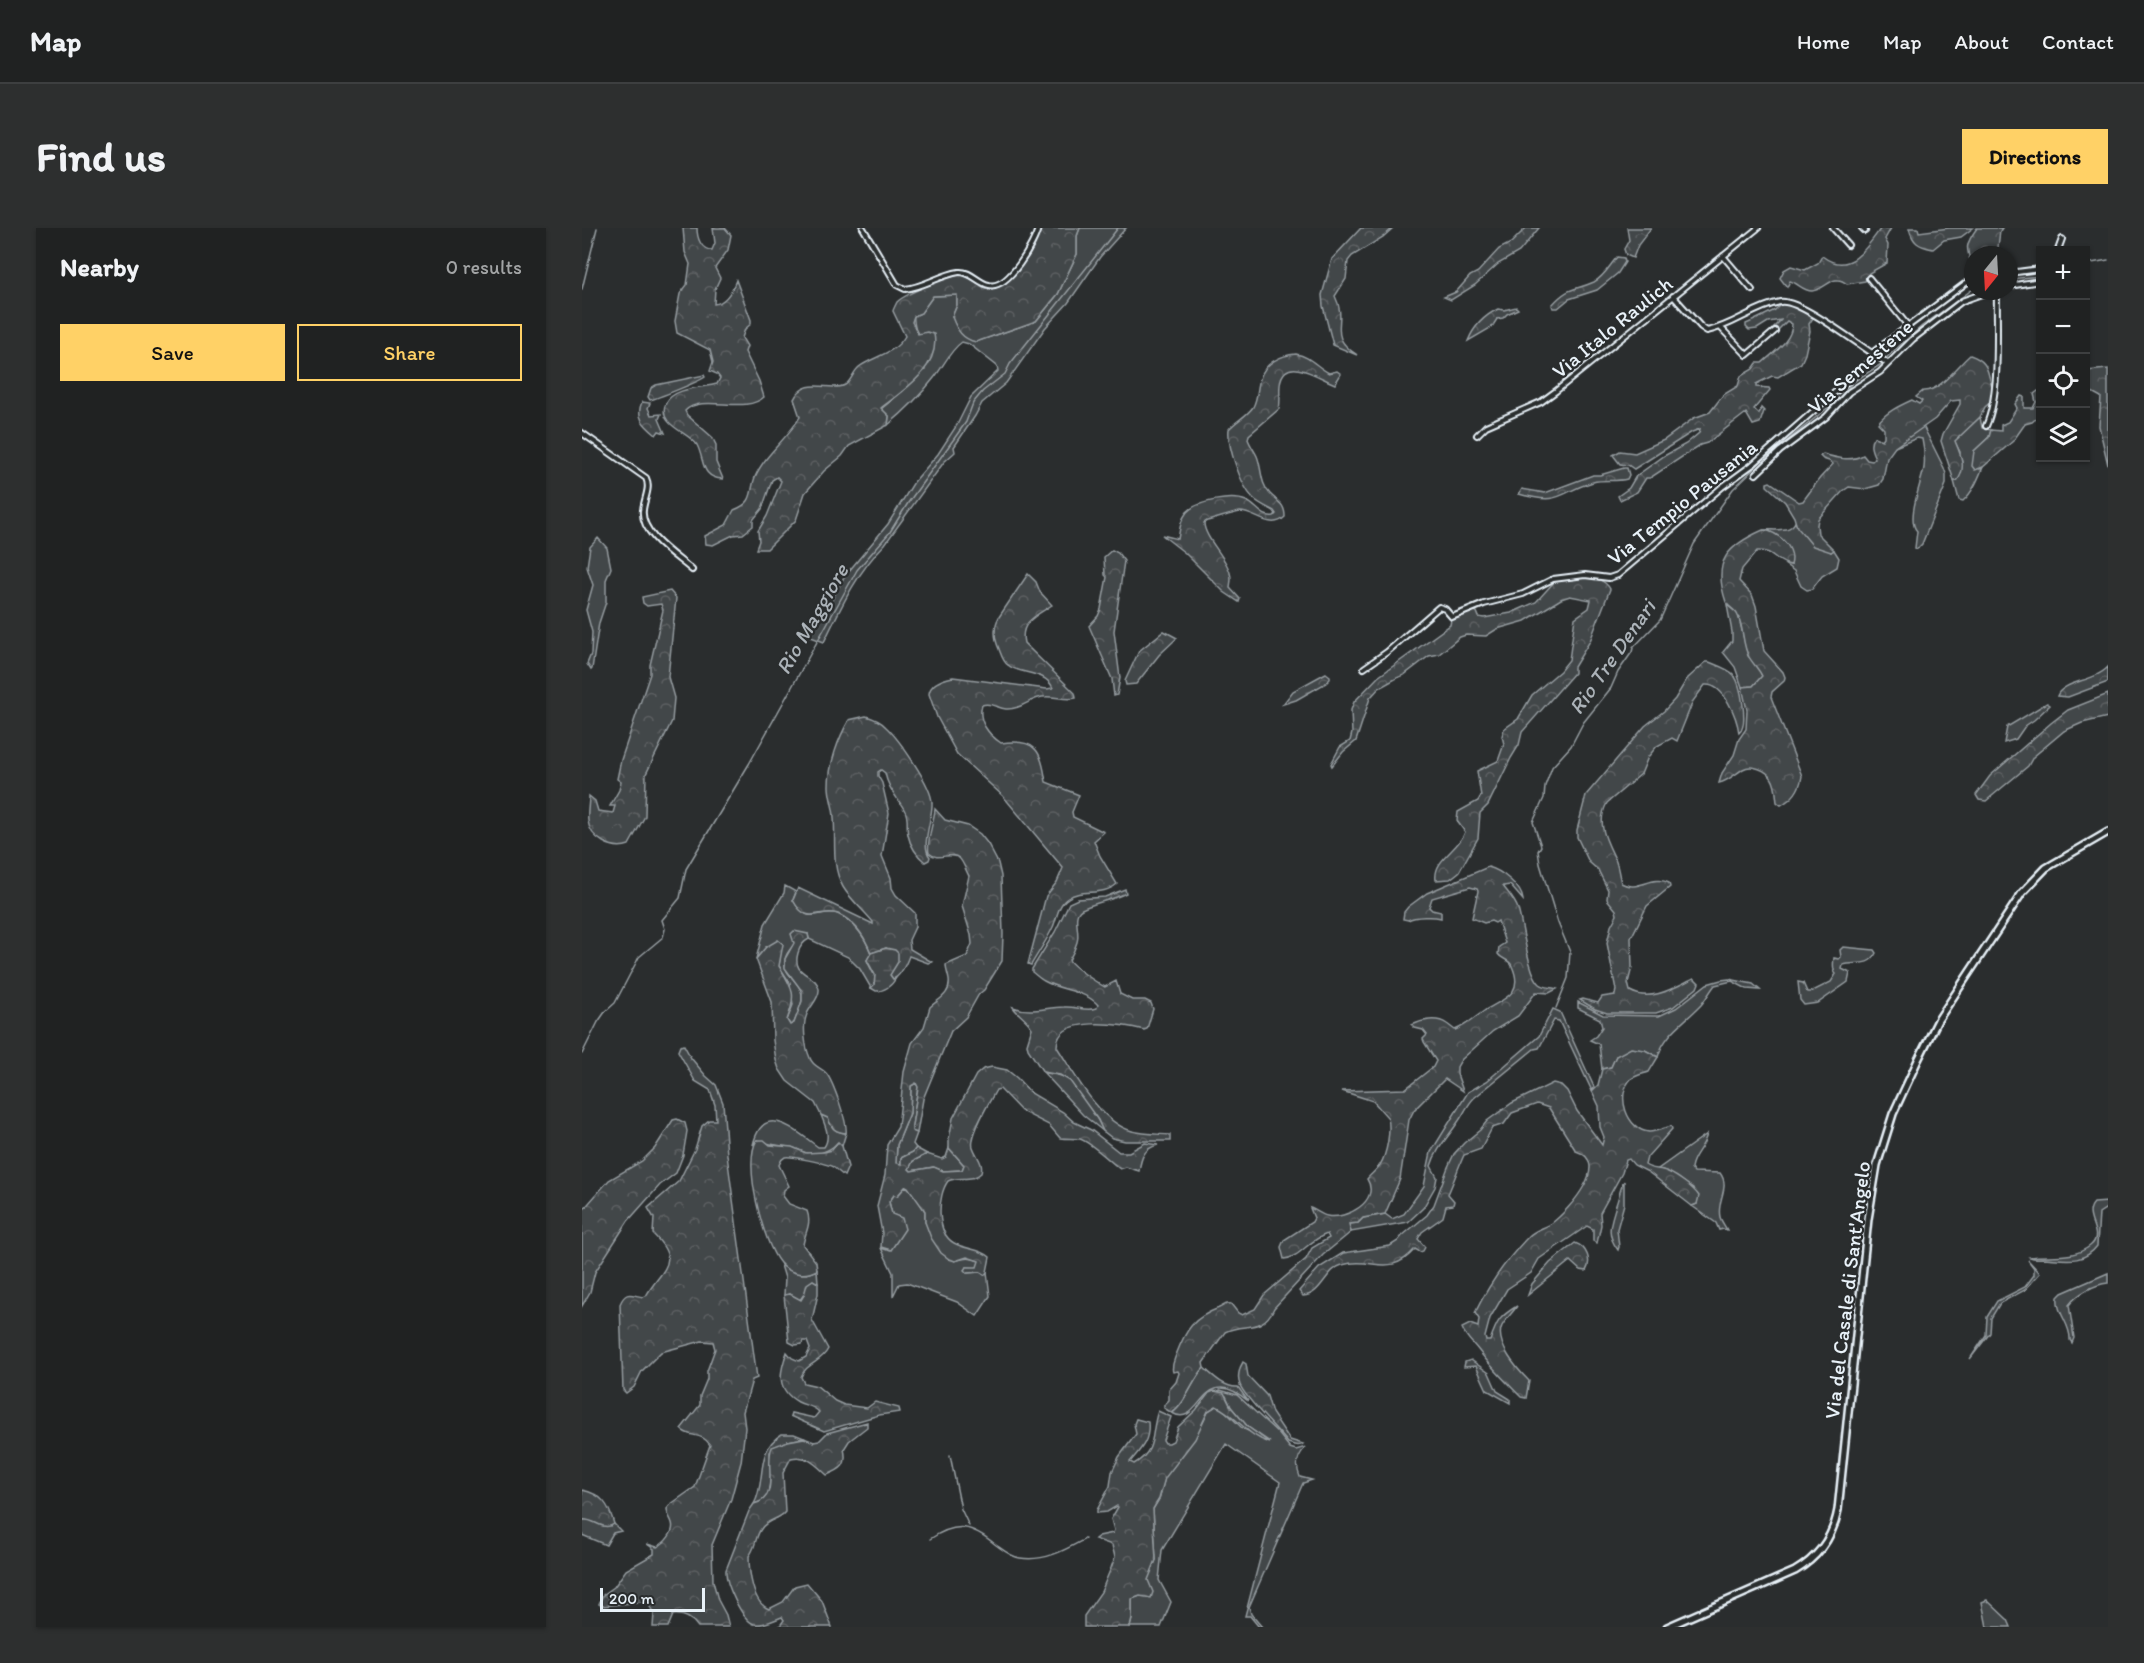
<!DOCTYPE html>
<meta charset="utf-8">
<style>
:root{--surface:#202222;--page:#2d2f2f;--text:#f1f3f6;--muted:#a2a4a5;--line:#3d3f40;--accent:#ffd166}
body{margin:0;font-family:Itim,sans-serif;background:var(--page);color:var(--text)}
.controls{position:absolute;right:18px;top:18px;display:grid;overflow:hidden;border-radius:0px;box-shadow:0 2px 4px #0004}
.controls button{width:54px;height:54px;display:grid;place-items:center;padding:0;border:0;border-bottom:2px solid var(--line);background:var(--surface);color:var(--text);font:30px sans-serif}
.compass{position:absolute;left:1382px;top:18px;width:54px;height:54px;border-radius:50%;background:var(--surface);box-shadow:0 2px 4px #0004;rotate:198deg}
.scale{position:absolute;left:18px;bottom:15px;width:105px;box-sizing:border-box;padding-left:6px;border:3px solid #e8f1f8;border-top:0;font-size:16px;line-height:21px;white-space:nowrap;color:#e8f1f8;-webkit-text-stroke:4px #2a2d2e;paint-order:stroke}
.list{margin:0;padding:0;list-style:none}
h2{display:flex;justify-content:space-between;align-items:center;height:78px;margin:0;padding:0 24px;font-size:26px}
h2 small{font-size:20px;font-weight:400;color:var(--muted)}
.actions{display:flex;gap:12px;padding:18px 24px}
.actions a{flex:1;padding:14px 0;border:2px solid var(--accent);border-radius:0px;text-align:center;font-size:21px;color:var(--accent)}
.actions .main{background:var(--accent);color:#111}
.icon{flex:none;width:33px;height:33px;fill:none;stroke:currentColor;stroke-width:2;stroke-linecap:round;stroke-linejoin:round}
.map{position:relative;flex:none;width:1526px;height:1399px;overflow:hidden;border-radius:0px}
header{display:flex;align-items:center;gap:36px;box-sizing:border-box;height:84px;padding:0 30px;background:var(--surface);border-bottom:2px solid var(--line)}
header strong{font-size:28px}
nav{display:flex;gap:33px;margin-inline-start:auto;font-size:21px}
.intro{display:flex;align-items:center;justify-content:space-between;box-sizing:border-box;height:144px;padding:0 36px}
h1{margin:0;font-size:42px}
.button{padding:15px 27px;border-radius:0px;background:var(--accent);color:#111;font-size:21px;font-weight:700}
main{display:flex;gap:36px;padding:0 36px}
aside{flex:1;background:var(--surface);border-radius:0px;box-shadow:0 2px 4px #0004}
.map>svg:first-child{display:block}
.green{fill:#424648;stroke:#959ca0;stroke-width:1.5}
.forest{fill:url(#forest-crowns);stroke:#959ca0;stroke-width:1.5}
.wetland{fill:url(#wetland-marsh);stroke:#959ca0;stroke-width:1.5}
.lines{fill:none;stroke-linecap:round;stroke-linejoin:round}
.stream{stroke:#989fa3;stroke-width:1.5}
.minor-casing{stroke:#e8f1f8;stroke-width:8}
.secondary-casing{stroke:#e8f1f8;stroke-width:10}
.minor{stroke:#2a2d2e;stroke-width:4}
.secondary{stroke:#2a2d2e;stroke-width:5}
.labels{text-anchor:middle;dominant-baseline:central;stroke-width:4.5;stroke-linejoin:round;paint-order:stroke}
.street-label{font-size:21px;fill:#e8f1f8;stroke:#2a2d2e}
.water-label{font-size:22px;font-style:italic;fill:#acb3b9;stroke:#2a2d2e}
</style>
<header>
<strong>Map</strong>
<nav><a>Home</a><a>Map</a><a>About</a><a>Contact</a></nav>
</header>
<div class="intro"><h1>Find us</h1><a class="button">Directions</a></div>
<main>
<aside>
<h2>Nearby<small>0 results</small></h2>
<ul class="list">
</ul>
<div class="actions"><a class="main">Save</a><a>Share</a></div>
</aside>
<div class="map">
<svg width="1526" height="1399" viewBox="0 0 1526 1399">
<defs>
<pattern id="forest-crowns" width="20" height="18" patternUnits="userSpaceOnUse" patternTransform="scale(1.5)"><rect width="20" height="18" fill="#424648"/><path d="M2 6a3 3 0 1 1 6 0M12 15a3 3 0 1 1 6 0" fill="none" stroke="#5d6163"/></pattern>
<pattern id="wetland-marsh" width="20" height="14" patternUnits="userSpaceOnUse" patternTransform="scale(1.5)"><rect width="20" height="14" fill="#424648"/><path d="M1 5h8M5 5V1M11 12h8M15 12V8" fill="none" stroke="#5d6163"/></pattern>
</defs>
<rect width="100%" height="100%" fill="#2a2d2e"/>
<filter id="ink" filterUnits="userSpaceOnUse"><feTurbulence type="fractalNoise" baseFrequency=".0167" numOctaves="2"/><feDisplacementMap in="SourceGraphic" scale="12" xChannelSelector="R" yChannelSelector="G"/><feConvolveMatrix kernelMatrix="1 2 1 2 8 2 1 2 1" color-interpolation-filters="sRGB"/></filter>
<g filter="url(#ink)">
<path class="green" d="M498,0H544L518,29L486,75L463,100L424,155L400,175L393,188L372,219L373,224L362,234L303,316C275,344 259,379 242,414L229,409L228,403L242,387L262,349L306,296L332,254L356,226L375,197L389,169L416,143L415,138L387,116L380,114C368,122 361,139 352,150C338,168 323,183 306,197L307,188L299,181L320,164L343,142C341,131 330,95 332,88L339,85L351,68L375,67V77L370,89L394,114L454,93L476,66L495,26V8Z
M1398,189L1400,200L1409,202L1407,209L1392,223L1398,241L1401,239C1396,251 1391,264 1381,273L1377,272L1372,253H1375L1378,224L1372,213Z
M1341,198L1362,240L1364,246V256L1340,316L1335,321L1333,320L1335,303C1324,292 1339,256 1342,240C1343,231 1342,220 1340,211L1335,210L1313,219Z
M1213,294L1223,308L1249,324L1252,322L1257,330L1255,339L1240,348L1230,361L1225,362L1219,358L1212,343L1202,336L1209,337L1188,303L1181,302C1192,301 1208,305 1213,294Z
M16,310L25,320L29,340L24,352V374L17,395L10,441L9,442L5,436L9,426L10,404L4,382L11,357L5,339L8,319Z
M1145,377L1156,386L1166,428L1176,439L1180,448L1171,458L1160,459L1153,439L1141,424L1150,413V404Z
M1465,475L1468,477L1452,492L1443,498L1434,511L1422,515L1425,499Z
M203,658L214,664L211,672C227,701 239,679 256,686C272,694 283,709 289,725L285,732C288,742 296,747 292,758L289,760L278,741L266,729L227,711L226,706C215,713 196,728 205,743C209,750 217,756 219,763C223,773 215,786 212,795L208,797L205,792L211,777L208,755L197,738L199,722L184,719L174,731L183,696L202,665Z
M1261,719L1292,722L1294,725C1287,740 1273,733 1261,737L1260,741L1268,745L1266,754L1236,775L1222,777L1218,772L1216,754L1221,755L1225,764H1229L1249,754L1254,746C1251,743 1251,735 1252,730L1257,731L1259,729L1258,722Z
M1147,751L1171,756L1178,762L1165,761L1150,753L1133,757C1128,763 1124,771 1119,777C1103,794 1082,806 1076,829L1063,822L1034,828L1029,839L1020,841L1017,816L1008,812L1014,808L1020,799L1018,791L996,780V774L1021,787L1077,788L1094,780L1125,756L1139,752Z
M971,781L978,784L1012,859L1010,863L977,793L972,792L957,820L952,821L892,870C885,877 882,886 876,894C867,908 854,921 849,938L855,949L853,959L841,980L826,994L769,1004L766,996L776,995L781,990L803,986L810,991L822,986L842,958L849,924L886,864L905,853L957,808Z
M461,844C470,847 481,846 489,853C497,861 517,892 521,903L501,887Z
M334,855L336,859L330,898L331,903L335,905L331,916L334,920L331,924L319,930V936L314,935L315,917L328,885L329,858Z
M239,887L246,890C250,901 253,904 264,905L260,918L255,915C247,924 233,928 221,924C216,922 212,919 207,919C195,917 186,917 175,912L171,917C181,873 213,902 236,919H242C249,909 243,897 239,887Z
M1125,906C1121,922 1111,926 1109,940L1112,944L1138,945C1149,959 1134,973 1138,989C1139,993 1143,998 1145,1002L1141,1001L1137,1002L1134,995L1110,978L1115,976L1111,960L1086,944L1076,941Z
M367,920L382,937L380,942L361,943L351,939L329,943L327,941L331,933L345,926L360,931L364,929Z
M1042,953V976L1035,1001L1037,1019L1036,1022C1023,1005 1029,995 1034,977C1037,969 1038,961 1042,953Z
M324,958L331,964L343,983V994L373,1033C383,1030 388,1029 398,1033V1036L395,1040L384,1039L385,1045L398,1044L402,1047L405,1044L408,1068L395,1088L375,1074L325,1055L317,1056L311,1068V1045L299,1020L305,1022L310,986L307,974L312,967L317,966Z
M1526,974V979L1517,985L1515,1018C1501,1037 1481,1031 1461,1030C1455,1030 1453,1031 1448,1029C1468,1026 1490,1032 1508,1018C1524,1006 1499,989 1512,975Z
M1446,1032L1458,1045L1443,1062L1418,1075L1409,1090L1408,1105L1388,1131L1404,1107L1405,1089L1415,1073L1443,1059L1452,1047V1040Z
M199,1037C211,1044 221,1050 235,1042L236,1055L231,1053L218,1072L208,1066L202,1067L203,1050Z
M1526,1045V1055C1513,1056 1495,1066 1487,1077L1492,1110L1490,1115L1488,1112C1489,1096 1474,1085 1476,1069L1480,1065Z
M622,1140C631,1148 643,1160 656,1159L666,1173C618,1132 620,1202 590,1185C603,1177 611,1151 622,1140Z
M638,1162L655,1167L696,1205L708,1220L714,1222L724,1219C715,1228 713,1237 718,1249L730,1252L721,1255L667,1379L669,1386L680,1399H677L668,1388H663L698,1254L644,1216L580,1322L577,1352L589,1374L579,1399H548L550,1391V1371L558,1368L574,1332L571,1281L577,1271L583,1249L612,1211L626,1183L634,1178L641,1181L660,1200L688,1214L666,1199L649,1179L644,1168L636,1163Z
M200,1206H212L222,1210L206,1213L188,1224C189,1235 190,1266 181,1273C179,1274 174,1275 172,1276C185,1253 172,1223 200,1206Z
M8,1291C16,1295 23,1302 32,1296L39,1303L31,1305L24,1317L0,1307V1292Z
M1405,1372L1426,1392L1429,1399H1405L1400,1374Z"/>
<path class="forest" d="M101,0H115C115,10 119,22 130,22L133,15L131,0H143L149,7L146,22L133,40L138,50L133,61L132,76C144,75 150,63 154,52L169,92V96L163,101L160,110L165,118L163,124L177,153L182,169C163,187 120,165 103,183L105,187L130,209L134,217V234L141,251C118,250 123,232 115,217C107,204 74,197 84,175C92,159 121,160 135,156L138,150L135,146L128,143L131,134L128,122L95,105L93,93L98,66L105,57L108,36L103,24Z
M457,0H498L495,8V26L476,66L454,93L394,114C380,111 375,102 370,89L375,77V67L351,68L339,85L332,88L330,94L336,106L345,104L352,106C359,139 321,163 299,180L307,188L306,197L267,218L260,228L242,243L223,265L214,292L185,321H174L177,313L176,303L185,288L199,253L195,249L190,252L180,281L171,292V298L161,306L151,307L131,317L124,316L123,308L144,297L152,282C173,274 167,265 173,249C183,226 206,210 218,189L212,171C224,147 249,165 263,157C269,154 271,144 277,139C292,128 313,126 323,108L311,83C311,82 315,74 315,74C323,66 366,48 377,47C388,47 397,58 407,62C432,53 451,25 457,0Z
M779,0H811L801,9L770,28L766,33L764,51L753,68C767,96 743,106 775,127L751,117L741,78L740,67L750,31Z
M944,0H957L937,24L916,36L893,57L869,72L862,69L874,64L888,48L896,44L917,21L929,15Z
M1045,0H1069L1056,17L1051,30L1044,27L1042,21L1047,12Z
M1299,0H1309L1303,11L1306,17L1305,35L1287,45L1283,53L1265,56C1251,44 1244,62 1230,63C1221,63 1216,55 1208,53L1205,59L1198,50L1202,42L1209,38L1223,42L1236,35L1240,28C1268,49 1284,20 1299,0Z
M1327,0H1336L1337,4L1367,0H1391L1379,9L1362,12L1351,21C1336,18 1331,15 1327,0Z
M1395,0H1420L1418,3L1415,27H1391V41C1384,20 1382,18 1395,0Z
M1035,29L1042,30L1043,34L1036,45L1015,62L987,71L976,80H971L970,77C987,58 992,63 1012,54C1022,49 1028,37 1035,29Z
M1201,75L1210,77L1231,90L1227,96L1228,103L1223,126L1219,135L1196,149L1190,148L1174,156V159L1187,160L1188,162L1172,181L1177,186L1179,180L1182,183L1178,195L1171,197L1164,185L1125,215L1118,217L1068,250H1064L1055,264L1038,272L1036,268L1047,260L1054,248L1082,228L1104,216L1117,205L1118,201L1110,204L1052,241L1046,237L1038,236L1031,227L1038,223L1053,225L1082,212L1112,190L1128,184L1141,167L1156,158L1159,148L1171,141L1175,135H1180C1192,124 1210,113 1210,96L1205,93L1195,103L1191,100L1199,92L1186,94L1175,101L1167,102L1164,99V96C1167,95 1191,83 1193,82C1196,79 1198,77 1201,75Z
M934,79L936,81L925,86L921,90L915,91L910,99L886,113C892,98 902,88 916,81L922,82Z
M714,126C728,128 735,139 747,145L755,143L759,146L753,156C739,151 701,124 698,157C697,165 699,173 697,181L667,207L666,211C668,217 672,222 675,228C680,240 678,256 688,266C696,274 703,276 703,289C689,303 673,284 658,284C651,285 634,291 625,293L622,295C622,311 649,333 649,351C649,354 648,357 648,360L658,371L657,374L642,364L603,325L580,307L596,311C598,301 598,293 605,284C615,273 651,267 664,273C675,277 679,290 692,288L694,286L692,283C685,279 677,276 671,270C659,258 645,218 647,201C654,193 665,188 671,179C676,170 675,160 678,151C682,135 699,127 714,126Z
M1388,127C1411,135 1403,147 1413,164L1411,172L1403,179L1398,189L1373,213C1379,227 1385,240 1375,253H1372L1359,213L1361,206L1378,176V172L1369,173L1353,191L1313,219L1305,230L1301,251L1297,257L1283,261L1267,259L1261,263L1236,291L1235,297L1236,306L1252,322L1249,324L1231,318L1215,299L1212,289L1203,274L1185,258V255L1188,254L1217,274L1221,273L1238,250L1251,236L1247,233L1241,231L1238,228L1241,226C1254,230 1269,234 1281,227L1285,232L1290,233L1293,230C1290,223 1286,216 1292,209L1300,212L1302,209V201L1296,195C1304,184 1317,178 1330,172L1337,176L1340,173L1334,169L1341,163C1358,164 1375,138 1388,127Z
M1526,141V237L1517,198L1519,169L1510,164L1504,165V143Z
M122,147L123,149C119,153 73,171 68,172L66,169L69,160L74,157Z
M1456,163H1458V187L1450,194L1443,196L1431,213L1401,239L1393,242L1390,238L1392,223L1407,209L1409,202L1419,203V197L1426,194L1435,180L1433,176L1439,168L1442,169V180H1451L1454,174L1452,166Z
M60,174L68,175L66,180L69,187L79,186L77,191L83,205L77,203L74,207C62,197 53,189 60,174Z
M1042,240H1045L1047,247L1045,251C1034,254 1021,251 1011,254C975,265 980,278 937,266L940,261L963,265L1011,247H1018Z
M1181,302C1197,304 1214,320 1209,337C1193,335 1193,322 1175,323L1160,341L1157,353L1170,367L1174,378L1182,423L1201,444L1203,449L1202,453L1190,464L1189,469L1220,548C1218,561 1211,571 1199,577L1195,574C1194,567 1194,557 1190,551C1185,542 1170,536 1161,541C1153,546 1146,553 1137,555L1140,545L1152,527L1157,511L1164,501L1165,482L1160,459L1171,458L1180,448C1176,440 1171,436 1167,429C1160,417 1162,400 1156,388C1154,382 1147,380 1144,374C1130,333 1145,318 1181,302Z
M530,322L536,325L542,333L532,403L538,450L535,467L532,468L530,451L507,398L516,388L519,381L525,349L523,347L522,329Z
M446,346L454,354L458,364L470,377C455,387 437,394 442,415L493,465L494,470C483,473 471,467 460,469C448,471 438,482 424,481C415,480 409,474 400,477C395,493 407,507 419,515C454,510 459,522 464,554L497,567L490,584L491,589L522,604L512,613L518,628L535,656C520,669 500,660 486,670C476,676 475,690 471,699C465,712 456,725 449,737L446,736L464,668L475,654L481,640L421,568L375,526L355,489L347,466C348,455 361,451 371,449L465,461L471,460C463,442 437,447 426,437C421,434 419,426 417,421C412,410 411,400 417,389Z
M1000,348C1011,350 1023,351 1028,361L1008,413L992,439V445L940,504L937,517L929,530L906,577L898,585L896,610L877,644L868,651L854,652C851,631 877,622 883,604L875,593L876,584L896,573L899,568L895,543L916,533L922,516L920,508L922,501L936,491L950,467L978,443L987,432L993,390L1007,380L1009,372L988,368L979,371L943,393L915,401L904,408L884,407L878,409L857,426L847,428L822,447L815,450L797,460L788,470L774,513L761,524L750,538L749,536L758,519L768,513L770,505L769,482L772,474L796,449L868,397L869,392L891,382L895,384L897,389L902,390L929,385L954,374L973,353Z
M88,363L94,370L86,449L92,470L90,493L64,546L63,588L47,617C31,623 8,611 6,593C5,585 7,576 7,568L13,573L16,583L31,585L33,578H28L37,562L39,554L35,551L39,532L68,446V437L81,382L79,376L65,378L61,375L60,369Z
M582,403L595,410L577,427L554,456L544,457L543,453L557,423Z
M1124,434H1127C1134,437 1147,441 1152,447C1159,457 1167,497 1157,505C1155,490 1142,455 1123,457L1111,473L1095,513L1090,510L1075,518L1066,529L1059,546L1025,575C1014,595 1024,612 1033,631C1036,638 1037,647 1039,655C1056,665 1070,646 1087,655L1088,659L1065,678L1049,710L1050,739L1046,755L1048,763C1069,775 1093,759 1112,750L1117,755L1115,760L1091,779L1074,785H1025L1013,781L998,772L1001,771L1016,775L1020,769L1033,767L1034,762L1025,715L1029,698L1035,687L1034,682L1025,671L1026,662L1016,642L1007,634L995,609V602L1004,567L1063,498L1082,483L1093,471L1105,451Z
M1526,439V454L1486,469L1475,468C1480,453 1512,454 1526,439Z
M744,445L748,448V451L744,455L714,472L701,476L711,463Z
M1526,466V489L1500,495L1482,503L1451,529L1446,538L1404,573L1397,572L1394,567L1408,548L1469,495L1486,482Z
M284,488C291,490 299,493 304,499C317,511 350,558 350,575C351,590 338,618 348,629L347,632L343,634C335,628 328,617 326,607C324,599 327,590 323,583C316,570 306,561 303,545L299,542L296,544V548L300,555L307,585L300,628L309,650L310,660L314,667L333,685V699L327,712L328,721L350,734L346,735L327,728C324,736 319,748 311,751L308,747L304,720L289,725C283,709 272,693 256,686C238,679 226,700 211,672L216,660L291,696V694C282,683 268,671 261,659C249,638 254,613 252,590C252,580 247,569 247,558C247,536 256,511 267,492Z
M353,581L363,592L386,598L398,606L406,616L416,635L419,648L421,706L420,733L402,762L397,766L384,789L369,803L341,871L335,905L330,903V898L336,859L334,855L329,858L328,885L315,917L314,935L319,936V930L331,924L334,920L345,926L331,933L327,941L329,943L352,939L361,943L380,942L382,937L367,920V911L371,890L394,847L401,841L410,839L425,842L435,850L449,865L481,884L492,894L509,902L537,924H547L563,915L576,917C562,920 559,930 557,943L544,939L538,941C529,934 507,913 498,911C491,910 485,911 478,910L467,897L439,883L418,861L414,862C408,873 387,907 391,919C394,928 402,935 399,945C390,954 377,948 366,953C355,968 354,1005 372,1015C384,1022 398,1020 408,1029L405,1044L403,1047L398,1044L385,1045L382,1042L384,1039H395L397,1033L385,1029L373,1033L367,1031L359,1025L349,1010L343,994V983L326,959L324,958L315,968L312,967L307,974L310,986L320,990L323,1001L309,1022L299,1019L300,1005L295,978L303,947L305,917L316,899L322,844L330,815L342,799L348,779C357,771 369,766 367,752C366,746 364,742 364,737L385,728L390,716L389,707L380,678L387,648C384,643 381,633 377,630C368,623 356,634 347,625C344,613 352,594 353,581Z
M906,639C919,642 940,659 941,672L928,657L921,658C926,665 933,672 936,681C941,697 946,746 958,756C963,760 969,759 975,761L967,765L954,764L936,788L911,803L879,832L875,839V846L881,863L863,851L832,882L827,892L818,951L803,986L781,990L776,995L767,996L769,1004L741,1027L692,1080C680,1106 662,1094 643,1104L621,1135L622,1140C611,1151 603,1177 590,1185L582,1180V1177L587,1172V1162L594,1154L597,1145L596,1143L591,1144C589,1138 592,1133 594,1127C604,1101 611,1090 637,1080C642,1078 643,1075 649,1076L656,1085L660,1087L673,1081L682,1067L724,1031L730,1020L747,1010L745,1006C726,1012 718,1030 702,1031L699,1019L702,1012L730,994L732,990L728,980C734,982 740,987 745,988C764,992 799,973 785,951C789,946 794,943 798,937C805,926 809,902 806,890L791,873L760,863L823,861L851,839L854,833L842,814L841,811L845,807L841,802L833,800L830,797C840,792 855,789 865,796C868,798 870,800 873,802C884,798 892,790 902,783C920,771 943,767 930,738C927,731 920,732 916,726L917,719L923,715L916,693L913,695L909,693L902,695L890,690L896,663L895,661L888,659L850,670L847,679L850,682L859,684V690C852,688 833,688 826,692L821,691L822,684L826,679L845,665Z
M543,661L544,665C530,672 516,674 502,680C488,685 499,703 495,714C493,721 490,727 487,732C490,738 515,755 523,759L534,753L538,766L550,772H563L569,775L571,781L565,801L562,802C541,796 474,786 475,819C492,845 518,895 550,903C561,906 575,906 588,907V913H543L530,910L521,903L516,892L488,853L478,847L461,844L446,821L445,816L450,800C445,791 436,787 431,779C449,786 463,779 482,779C494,778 504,784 515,780L516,777C503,762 479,763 462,753C458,751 454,747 450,744V741L473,704L487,675L496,671L523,669Z
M212,703L226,706L227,711C221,714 218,718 216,725C209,749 235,745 237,761C238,770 228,778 225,786C220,797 223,819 228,830C231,839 239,839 244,845C251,853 266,896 264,905C253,904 250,901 246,890L239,887L233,875L205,853L197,841L194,832L191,812L190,774L174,731L184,719L196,712L201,716L197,738C211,761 215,766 205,792L208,797L212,795L220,773V763L203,740V731L212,715L209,706Z
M102,817L109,830L124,848L134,857L141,875L145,927L175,1150L170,1152L161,1184L163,1200L159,1234L149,1271L130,1317L131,1353L136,1372L144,1387L147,1399H116C110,1390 101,1386 91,1387L86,1399H71L72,1386L66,1375L60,1374L20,1378L17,1376L21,1367L32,1359L44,1342L72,1326V1321L65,1316L75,1319C83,1315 93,1304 90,1295C88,1289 85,1287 85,1281L89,1276L113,1259L128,1217C121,1204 106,1210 99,1201L118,1177V1168L125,1151V1143L133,1121L131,1114L120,1113L79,1124L60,1143L52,1159L44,1165L41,1162L38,1076C44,1062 49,1067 61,1069L64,1068C80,1040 100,1035 71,1006L72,990L66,980L97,953L113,921L120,898L127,892H134L133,877L128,862L113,853L96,823L98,818Z
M1049,820L1063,822L1076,829L1067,844C1061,846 1054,847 1049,851C1033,867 1045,902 1067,904C1074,904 1082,900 1089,898L1090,901L1065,929L1063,937C1070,942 1078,940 1086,944C1095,948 1112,960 1117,968L1115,976L1110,978L1066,944L1052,937L1047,931L1044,932L1040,945L1018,985L1019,997L1015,1015L1011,1013V1001L1005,998L957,1031L949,1045L925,1061L908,1090L903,1109L904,1113H908C915,1093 917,1089 935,1078C931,1084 924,1091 920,1098C912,1115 936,1142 947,1153L944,1170L939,1169C924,1154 910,1140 897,1123C891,1115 884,1110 880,1100L888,1096L896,1099L897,1091L893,1085C907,1056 924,1032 946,1009C952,1002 963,1000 970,995C987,982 1030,934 994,923L967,880L955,876L930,885L922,896L910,900L899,921L882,927C876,940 872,953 866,966L872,973L871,977L864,978L861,989L840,1004L836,1011L843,1019L841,1023L838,1024L833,1021C807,1051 791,1028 760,1037C744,1041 740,1067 721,1068L717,1063L737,1040L761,1025L808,1018L816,1013L820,1008L845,987L852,977L866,939L872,926L882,915L898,902L905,893L930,875L971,855L979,857L985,863L995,883L1020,917L1022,909L1018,899L1017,878L1010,863L1016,857L1020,841L1029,839L1034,828Z
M95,891L103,895L105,903L101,927L94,945L78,957L46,993L13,1044L8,1064L0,1078V983L27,952L60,933L73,920L91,892Z
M175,912H182L188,917L210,919L224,925L242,924L250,922L256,914L260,918L266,939L262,948C258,945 255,942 251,939C246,936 207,927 203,929C199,931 199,933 197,937L207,958L202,962L201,968L207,976L225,983C230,996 223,1004 221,1017L234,1034L235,1042C223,1049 207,1046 198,1035C181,1015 160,934 175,912Z
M993,1015C1005,1019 1010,1033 1004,1043L998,1042L988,1033L946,1067L950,1056L968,1035Z
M231,1052L236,1055V1066L230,1092L246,1121C240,1134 223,1136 219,1149L222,1155L235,1158L253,1173L262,1177L285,1180L293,1174L317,1180L318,1184L297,1187L242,1203L208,1188L209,1185L232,1190L237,1184C231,1177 223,1178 216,1174C193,1161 198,1143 205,1124L210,1130L217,1133L224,1129L228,1121L225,1113H221L220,1116L213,1117L207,1114L202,1067L208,1066L219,1072L222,1067L225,1056Z
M889,1132L907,1145L915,1163L928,1171V1175L905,1162L894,1138L882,1139L883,1134Z
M661,1134L664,1136L666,1148L685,1168L690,1185L708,1212L721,1216C717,1219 711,1217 706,1215C696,1202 662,1169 658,1157C655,1150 657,1140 661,1134Z
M632,1163L642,1165L649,1179L666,1199L688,1215C666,1209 654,1187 634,1178L626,1183L613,1211L583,1250L577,1271L571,1281L574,1332L566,1352L571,1364L569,1370L558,1368L550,1371V1391L548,1399H502V1388L519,1364L529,1340L533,1329L530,1317L513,1311L517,1308L531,1305L532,1302L529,1291L536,1279L535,1278L525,1284L515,1285V1282L528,1258L530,1244L537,1229L554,1206L552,1196L554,1191L566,1194C568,1212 560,1220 548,1234L552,1236C576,1222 568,1205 576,1183L589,1189L581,1212L583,1215H587L591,1213L596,1199L614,1182L627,1165Z
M285,1194V1199L267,1213L262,1221C266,1237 260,1241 245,1247C234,1237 225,1226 209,1230L201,1245L203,1284C197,1292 185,1291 179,1301C173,1309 174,1320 167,1328C167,1343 170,1375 187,1381L201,1374L213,1358L225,1355L240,1373L250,1399H197L202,1392L200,1389C192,1392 181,1398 172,1396C160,1392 143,1355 144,1342L167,1283L172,1276C199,1269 182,1237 190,1219L206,1213L222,1210L232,1214L237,1213L245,1205Z
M0,1262C20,1266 27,1277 32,1296C21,1304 12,1290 0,1292Z"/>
<path class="wetland" d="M304,720L313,722L316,725V734L308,747L311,751L314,750C310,757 303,763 294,763L289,760L292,757L293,747L285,732L289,725Z"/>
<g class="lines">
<path class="stream" d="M1504,36L1526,32
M1427,51L1458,48
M0,61L15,0
M974,780L986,750L988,724L976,695L958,636L956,623L959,618L951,594L962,570L963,558L970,539L989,518L1001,495L1029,460L1036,444L1050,424L1051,420L1078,392L1112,316L1151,261L1180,233L1254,173L1271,154L1301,135L1306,128L1340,98L1391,61
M0,826L16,794L23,784L33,775L57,729L81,709L83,701L80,692L98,670L104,641L167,536L275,342L308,304L326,275L384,194L391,175L401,163L423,146L428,136L536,0
M368,1227L379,1281L387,1298
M348,1311C375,1293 390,1297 414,1317C421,1322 429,1329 438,1330C462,1334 483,1322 503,1311"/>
<defs>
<path id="minor" d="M281,0L315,57L323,61C342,59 358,47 377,44C389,43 396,55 407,57C426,62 453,15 456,0
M1251,0L1266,17
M1280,0L1283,3
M1476,22L1480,11
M1141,28L1170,62
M1427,45L1458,41
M1287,50L1326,98
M1427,58L1458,53
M1091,68L1119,99L1125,103C1151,98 1172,79 1198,74C1215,70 1273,114 1290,125L1292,130H1298L1305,135
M1139,100L1165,127L1193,103
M1290,125L1384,55L1391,52
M1404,198C1419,165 1414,100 1415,63
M0,205L64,250C69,260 62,271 61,282C58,306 94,328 110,342
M895,207L904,198L959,174L974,163L1176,0
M1174,246L1198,223L1244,189L1267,164L1298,144L1331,111L1380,73L1408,63
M782,440L805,424L857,379L863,381L870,389L902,376L941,366L971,351L1003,347L1027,350L1036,347L1140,259L1170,237L1292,130"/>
<path id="secondary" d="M1085,1399L1213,1343C1237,1329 1251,1309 1256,1282L1286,991L1295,937L1311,886L1336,832L1356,792L1440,665L1464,640L1526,604"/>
</defs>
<use href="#minor" class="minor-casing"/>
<use href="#secondary" class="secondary-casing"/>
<use href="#minor" class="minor"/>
<use href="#secondary" class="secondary"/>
</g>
</g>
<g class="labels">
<g class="street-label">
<text transform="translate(1030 99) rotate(-39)">Via Italo Raulich</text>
<text transform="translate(1278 138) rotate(-41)">Via Semestene</text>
<text transform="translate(1100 274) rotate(-39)">Via Tempio Pausania</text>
<text transform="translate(1265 1062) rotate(-83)">Via del Casale di Sant'Angelo</text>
</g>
<g class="water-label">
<text transform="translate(230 391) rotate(-60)">Rio Maggiore</text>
<text transform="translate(1030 429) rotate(-55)">Rio Tre Denari</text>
</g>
</g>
</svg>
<div class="controls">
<button>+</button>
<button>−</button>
<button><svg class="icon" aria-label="locate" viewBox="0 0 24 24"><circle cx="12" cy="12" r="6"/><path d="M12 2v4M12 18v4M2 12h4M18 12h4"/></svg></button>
<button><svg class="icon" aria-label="layers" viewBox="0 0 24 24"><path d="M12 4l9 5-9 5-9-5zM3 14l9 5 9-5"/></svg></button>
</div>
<svg class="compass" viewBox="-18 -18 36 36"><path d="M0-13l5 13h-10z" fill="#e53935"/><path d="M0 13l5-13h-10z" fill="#a2a4a5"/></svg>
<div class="scale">200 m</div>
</div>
</main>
